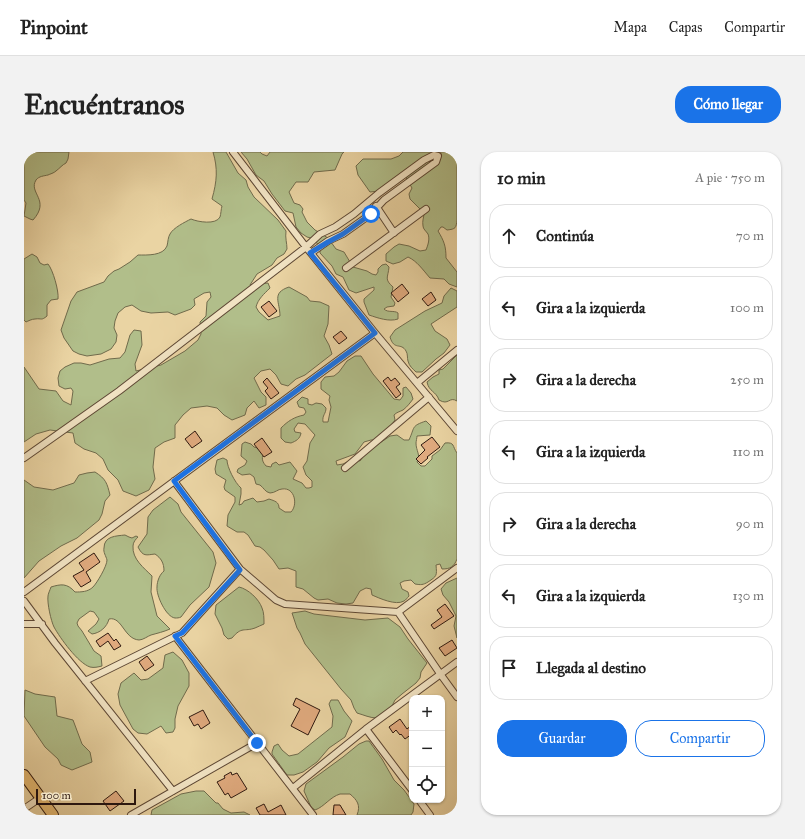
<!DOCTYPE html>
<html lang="es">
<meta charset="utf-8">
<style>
:root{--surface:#fff;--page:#f2f2f2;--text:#222;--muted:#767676;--line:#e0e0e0;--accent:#1a73e8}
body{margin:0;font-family:"IM FELL Great Primer",serif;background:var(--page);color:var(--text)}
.controls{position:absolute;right:12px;bottom:12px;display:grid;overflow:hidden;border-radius:8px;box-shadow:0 1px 3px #0004}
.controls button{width:36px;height:36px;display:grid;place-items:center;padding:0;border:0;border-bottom:1px solid var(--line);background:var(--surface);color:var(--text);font:20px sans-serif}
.scale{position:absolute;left:12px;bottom:10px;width:100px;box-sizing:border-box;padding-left:4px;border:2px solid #2e180f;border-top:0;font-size:11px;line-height:14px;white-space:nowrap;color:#2e180f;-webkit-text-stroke:3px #f1e3c3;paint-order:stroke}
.stop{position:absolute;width:12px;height:12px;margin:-9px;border:3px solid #1a73e8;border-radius:50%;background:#fff}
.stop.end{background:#1a73e8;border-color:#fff;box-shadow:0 1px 4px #0008}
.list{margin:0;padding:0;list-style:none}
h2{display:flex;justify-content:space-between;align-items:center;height:52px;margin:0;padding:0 16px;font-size:17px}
h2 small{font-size:13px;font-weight:400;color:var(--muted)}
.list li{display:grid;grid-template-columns:26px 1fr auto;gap:12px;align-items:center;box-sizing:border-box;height:64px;margin:0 8px 8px;padding:0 8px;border:1px solid var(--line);border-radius:16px}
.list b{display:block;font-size:15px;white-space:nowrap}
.list em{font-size:13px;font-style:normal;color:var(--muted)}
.actions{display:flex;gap:8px;padding:12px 16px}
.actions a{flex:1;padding:9px 0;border:1px solid var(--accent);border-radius:16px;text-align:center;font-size:14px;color:var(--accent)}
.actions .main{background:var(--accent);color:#fff}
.icon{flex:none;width:22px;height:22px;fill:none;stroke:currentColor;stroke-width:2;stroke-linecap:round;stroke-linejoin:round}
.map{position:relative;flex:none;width:433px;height:663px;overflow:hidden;border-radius:16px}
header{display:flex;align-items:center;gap:24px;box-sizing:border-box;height:56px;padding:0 20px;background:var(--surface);border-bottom:1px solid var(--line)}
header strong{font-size:19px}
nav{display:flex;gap:22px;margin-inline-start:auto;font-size:14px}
.intro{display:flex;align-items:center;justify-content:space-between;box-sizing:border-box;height:96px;padding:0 24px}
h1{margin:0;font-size:28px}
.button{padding:10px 18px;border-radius:16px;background:var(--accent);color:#fff;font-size:14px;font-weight:700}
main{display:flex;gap:24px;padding:0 24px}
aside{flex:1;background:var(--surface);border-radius:16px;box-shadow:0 1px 3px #0004}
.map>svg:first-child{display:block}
.green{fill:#b1be8a;stroke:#706b4c}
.building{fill:#e0aa7e;stroke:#2e180f}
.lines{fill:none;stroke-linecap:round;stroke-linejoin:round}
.minor-casing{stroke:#5d4734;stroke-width:8}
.primary-casing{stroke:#2e180f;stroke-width:12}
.minor{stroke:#f1e3c3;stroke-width:6}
.primary{stroke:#e5ba72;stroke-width:10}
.route{stroke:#1a73e8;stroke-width:5}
</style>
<header>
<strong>Pinpoint</strong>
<nav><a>Mapa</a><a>Capas</a><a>Compartir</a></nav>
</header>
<div class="intro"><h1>Encuéntranos</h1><a class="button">Cómo llegar</a></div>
<main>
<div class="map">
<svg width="433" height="663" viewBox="0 0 433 663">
<rect width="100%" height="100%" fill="#ead4a3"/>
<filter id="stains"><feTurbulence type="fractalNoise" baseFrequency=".005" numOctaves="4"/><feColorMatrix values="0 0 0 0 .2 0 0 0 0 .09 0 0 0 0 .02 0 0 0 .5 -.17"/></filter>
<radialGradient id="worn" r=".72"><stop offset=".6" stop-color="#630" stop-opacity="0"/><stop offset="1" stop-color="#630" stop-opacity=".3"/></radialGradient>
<path class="green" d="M0,0H45L44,7L42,11C38,13 36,16 32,19C30,21 26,22 24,23C20,24 15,24 12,28C4,41 27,48 9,68L6,67L0,64L2,51L0,48Z
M189,0H202L214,21L222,28L224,35L230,45L254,68L262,79C261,86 263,91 263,97L260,102L253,106L248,113L233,122L226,133L244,131L246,136C240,142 234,147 232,155L235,160L244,168L256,164C256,150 247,141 265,135L283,145L286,149L296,150L305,154L304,172L300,184L305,193L308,202L281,223L272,227L264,234L257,232L252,223L246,217L237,219L230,226L237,240L242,245V253L235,256L230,249L223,256L221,263L208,268L200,263L193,256L183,254L167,256L159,263L151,273V286L140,290L131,296L129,315L131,327L125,338L112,344L99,339L94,328L84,318L79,307L72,301L60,297L51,291L49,281L26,278L12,282L0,290V215L15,237L32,239L39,249L47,253L49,239L47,236L41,237L35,234L34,226L36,219L41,215L50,211H57L66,213L85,207L96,206L101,200L106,183L110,178L117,179L118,193L111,212L112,219L137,213L161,199L174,188L177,182L176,170L182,164L183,150L187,145L186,140L180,141L170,147L171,153L167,157L151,163L144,160L127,161L117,159L108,153L101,155L94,161L91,169L90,176L93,183L92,190L87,197L77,202L63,204L55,202L49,199L40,186L37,178L47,149L53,140L80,130L84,124L90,119L95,117L106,110L114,103C123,103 139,104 143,94C144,90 144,85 146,82C149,76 161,70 167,67C174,70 192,73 196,65C197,62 197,57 198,54L188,47C193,29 194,17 189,0Z
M217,0H236L238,2L243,4L246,0H320L318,2L311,18L290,20L284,30H272L265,40L270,51L276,53L279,57L278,60L283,70L291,78L304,86L312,97L320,100L329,115L343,119L348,122L352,123L354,120V117L358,113L362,112L365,115C364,126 360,127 369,135L367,145L371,151L370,154L363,155L360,157C364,161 370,158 374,161V167C365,170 354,166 345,163L340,150V147L350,138V135L332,141L325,138L319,125L312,122L308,114L296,101V94L287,86L283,85L277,81L272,75L269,61L261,59L248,42L240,29L232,23L223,7Z
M379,0H433V68C432,76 432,77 423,78L419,75H417L414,79C420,89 422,94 422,106L433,120V135L425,132L420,127L406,126C399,118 393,109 384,105L376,110L369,112L362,109V102L370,95L375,92L385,94L396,99L402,98C404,93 406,87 404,82C402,79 399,77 399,74C398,69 400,65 400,61L386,47L385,42L388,36L381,24L355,39L346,40L334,23L332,14L339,7H367L375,4Z
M8,102L13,105L16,111L20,113L24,112C29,118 35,139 34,147L27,148L23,153V164C17,169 18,166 11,167C8,167 4,169 2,170L0,168V107Z
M427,136L433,139V155L407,172L411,179L423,187L426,193L420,201L412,207L398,220H392C389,217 385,214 384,209C383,206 384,202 382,199C377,190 370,199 366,185L371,178L401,159L418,151L420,144Z
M433,203V249C425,244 425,254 415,248C412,239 405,240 403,230L409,225L415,222V218L419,217Z
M331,204H337L349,222L370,247L376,248L379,244V236L382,235L387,241L389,247C386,251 383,255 379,258C375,260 373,260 370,263L371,268L365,276L354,288H347L340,290L331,302L312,309L313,313L319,312L329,307L336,309L341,302L350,295L366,284L373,283L380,288H385C391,275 387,274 402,269L407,274L406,283L393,284C393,285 392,290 392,291C392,299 397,303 393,310L397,314H401L408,307V304L416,298L421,291C431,290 428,294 433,301V407C430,415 426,417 418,417L416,412L412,413C413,424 413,424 404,430C399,433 397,433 391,432L387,428L380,429L376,431L378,437L384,440L385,444C383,446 382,448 380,449C372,454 355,446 348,443L347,437L342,436L336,439L329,451L322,452L313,451L304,447L294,448L290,446L279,437L272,435V419L264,416L255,417L249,408L240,398L236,395L231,394L224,383L220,380H213L203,374L204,363L211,350V345L201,338L200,335L202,328L192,322L191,317L193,308L199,306L203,308C203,315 211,331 217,336V342L215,353L218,352L220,349L229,346L233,350L240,349L245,347C251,349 255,350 255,356L261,360H267C274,353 271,335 258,337C254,337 251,341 246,341C241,340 240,336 236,333L232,332L230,325L226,322L218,323L213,320L214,317L221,313L223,309L217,304L218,292L221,290L227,292L230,295L237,297C241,305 235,306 242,314L247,315L248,312L252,310L255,313L266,310L273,319L269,327L278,331L282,336H285L288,335V329L282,323L279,315L283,309L286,291L291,283L281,272L274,271L270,277L271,280L277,281C276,287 272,289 267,291L261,290L257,286V276C264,269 270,265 280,263L282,260L280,256L275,255L273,250L278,245L284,247V252L288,253L292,251L298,252L302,256C302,262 298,263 299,270H304L307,255L305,248L306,244L297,237V230L301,225L310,224L315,220L323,209Z
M71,320C82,327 83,331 86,343L81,349L78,362L75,368L53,386L37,394L15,409L0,426V328L10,335L29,338L50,331L55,323L63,321Z
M146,345L154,352L157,360L189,400L192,411L185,435L166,453L157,465C155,466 153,466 151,466C142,465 132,443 133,435C133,429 136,422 140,419C140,411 137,406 131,402C122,403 119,405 114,395L123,382L124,365L129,358Z
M101,383L105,385L108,386L112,384L114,385C112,387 109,390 109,394C108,407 120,416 128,424L127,440L133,464L146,477C139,480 134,481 127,483C124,484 119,488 115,488C100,487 98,464 85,467C83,475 76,481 68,482L64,479L72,472L75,467L70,460L66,459L55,467L53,471L54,474L58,479L70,499L77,504L78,514C74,515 70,516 66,515C54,511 36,486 30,475C27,469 23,451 24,444C24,442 26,438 27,435C37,432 43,431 51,440C57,440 64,440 69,435C73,431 83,414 83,408C82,404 79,400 80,396C80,384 92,384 101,383Z
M433,426V486L430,474L432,464L425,450L419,443L417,437L422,431Z
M215,435C224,437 235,447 238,456C240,460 240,467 240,472C237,473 234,475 231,476C220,480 218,474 208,486L204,487L200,483L198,476L191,462L192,453Z
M281,459L290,462L341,468L364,466L376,475L384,487L403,511L397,520L396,526L392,531L378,542L371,548L368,554L353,566C346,566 340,563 333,561L330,556L327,548L317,537L281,492L276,481L273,476L268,461Z
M149,500L158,508L165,521V534L154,554L151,567V576L149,580L142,581L137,574L123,582L114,581L109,577L96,553L94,542L97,531L110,521L117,528L124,527L139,516L141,503Z
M1,538L11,542L31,545L33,564L49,568L58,592L66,600L68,610L48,618L37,613L34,607L21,595L0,564Z
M307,548H314L320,559L328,569L321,585L305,596L293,610L279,620L270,623H263L248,602V600L250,594L254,592L258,598L265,604L274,602L308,575L309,564L305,552Z
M342,589H345L358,607L370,628L380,638L390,652L389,660L387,663H333C337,653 333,648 326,642C323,642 319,642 316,642C306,645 300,655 291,658L287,655L280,639L282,632L319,605L335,592Z
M172,639H180L192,651H194L199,657L207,661L220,660L226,663H127L128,658L157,642Z"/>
<path class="building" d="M378,132L385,141L374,150L367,141Z
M407,140L412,148L404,154L398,147Z
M245,149L253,159L245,165L237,155Z
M317,179L323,186L315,192L309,185Z
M364,225L367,229L371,226L376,232L372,235L377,242L372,246L359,229Z
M243,226L255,241L247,247L241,239L244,236L239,230Z
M171,279L178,289L168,296L161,287Z
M408,285L416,295L403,305L404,306L397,312L392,307L401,298L397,293Z
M238,286L248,300L240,305L230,292Z
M70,401L76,410L62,420L67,429L57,435L49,424L60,418L55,411Z
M421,452L430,464L410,477L407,473L418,465L413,458Z
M84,481L90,489L92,487L97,494L90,498L84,489L76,495L72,489Z
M428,488L433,496L421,504L415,496Z
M123,504L130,513L121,519L115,510Z
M272,546L296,558L284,583L267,574L276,557L269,553Z
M179,558L186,571L177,577L174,572L170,574L165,565Z
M376,567L383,577L388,573V582L381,587L377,582L376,583L372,578L369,581L365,575Z
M207,620L208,623L213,621L223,637L207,646L204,641L201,643L193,630L201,626L200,624Z
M92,639L100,649L86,659L79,649Z
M240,652L244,660L257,653L262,663H236L232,656Z
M310,653H316L322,663H309Z"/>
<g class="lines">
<defs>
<path id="minor" d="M209,0L282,95L351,181L433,279
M352,54L370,81
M322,116L402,57
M393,231L433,198
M0,306L95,239L282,95L296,82L311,75L330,62L355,41L400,8L410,3L414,4L412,10L360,48L347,62L319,82L304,89L287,101
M321,316L405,245
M150,329L216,417L252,448L261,452L374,460L433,416
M0,440L351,181
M0,449L31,491L149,639
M374,460L417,523L433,545
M0,472H18
M151,484L289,663
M61,529L158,481L216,417
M342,577L388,638
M269,636L342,577L433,510
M395,648L406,663
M0,657L16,646
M107,663L233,591"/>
<path id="primary" d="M0,623L29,663"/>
</defs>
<use href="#minor" class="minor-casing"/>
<use href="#primary" class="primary-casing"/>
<use href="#minor" class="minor"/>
<use href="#primary" class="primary"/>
</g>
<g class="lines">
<path class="route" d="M233,591L151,484L158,481L216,418L150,329L351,181L286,101L304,90L319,82L347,62"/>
</g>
<rect width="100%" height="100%" filter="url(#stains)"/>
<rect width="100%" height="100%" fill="url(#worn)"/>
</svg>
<div class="controls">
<button>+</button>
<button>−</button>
<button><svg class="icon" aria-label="locate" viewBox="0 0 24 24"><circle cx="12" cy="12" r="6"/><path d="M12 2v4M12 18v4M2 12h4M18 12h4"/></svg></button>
</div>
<div class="scale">100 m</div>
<div class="stop" style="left:347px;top:62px"></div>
<div class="stop end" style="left:233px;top:591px"></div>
</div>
<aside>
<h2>10 min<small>A pie · 750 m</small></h2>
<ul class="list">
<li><svg class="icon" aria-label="ahead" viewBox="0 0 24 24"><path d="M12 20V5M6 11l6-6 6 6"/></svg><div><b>Continúa</b></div><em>70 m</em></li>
<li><svg class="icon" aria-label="left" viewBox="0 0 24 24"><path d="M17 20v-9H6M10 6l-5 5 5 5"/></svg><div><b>Gira a la izquierda</b></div><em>100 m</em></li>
<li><svg class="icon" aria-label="right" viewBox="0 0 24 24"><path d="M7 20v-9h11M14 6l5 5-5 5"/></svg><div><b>Gira a la derecha</b></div><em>250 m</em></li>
<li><svg class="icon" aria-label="left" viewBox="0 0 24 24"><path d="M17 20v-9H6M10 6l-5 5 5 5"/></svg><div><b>Gira a la izquierda</b></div><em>110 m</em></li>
<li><svg class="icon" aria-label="right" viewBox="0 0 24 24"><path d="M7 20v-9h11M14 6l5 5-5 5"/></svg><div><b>Gira a la derecha</b></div><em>90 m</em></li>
<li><svg class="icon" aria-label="left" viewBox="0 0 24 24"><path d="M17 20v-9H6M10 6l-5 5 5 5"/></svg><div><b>Gira a la izquierda</b></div><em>130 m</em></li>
<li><svg class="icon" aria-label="arrive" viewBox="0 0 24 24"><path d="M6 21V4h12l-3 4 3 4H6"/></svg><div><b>Llegada al destino</b></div></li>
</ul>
<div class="actions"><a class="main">Guardar</a><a>Compartir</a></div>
</aside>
</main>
